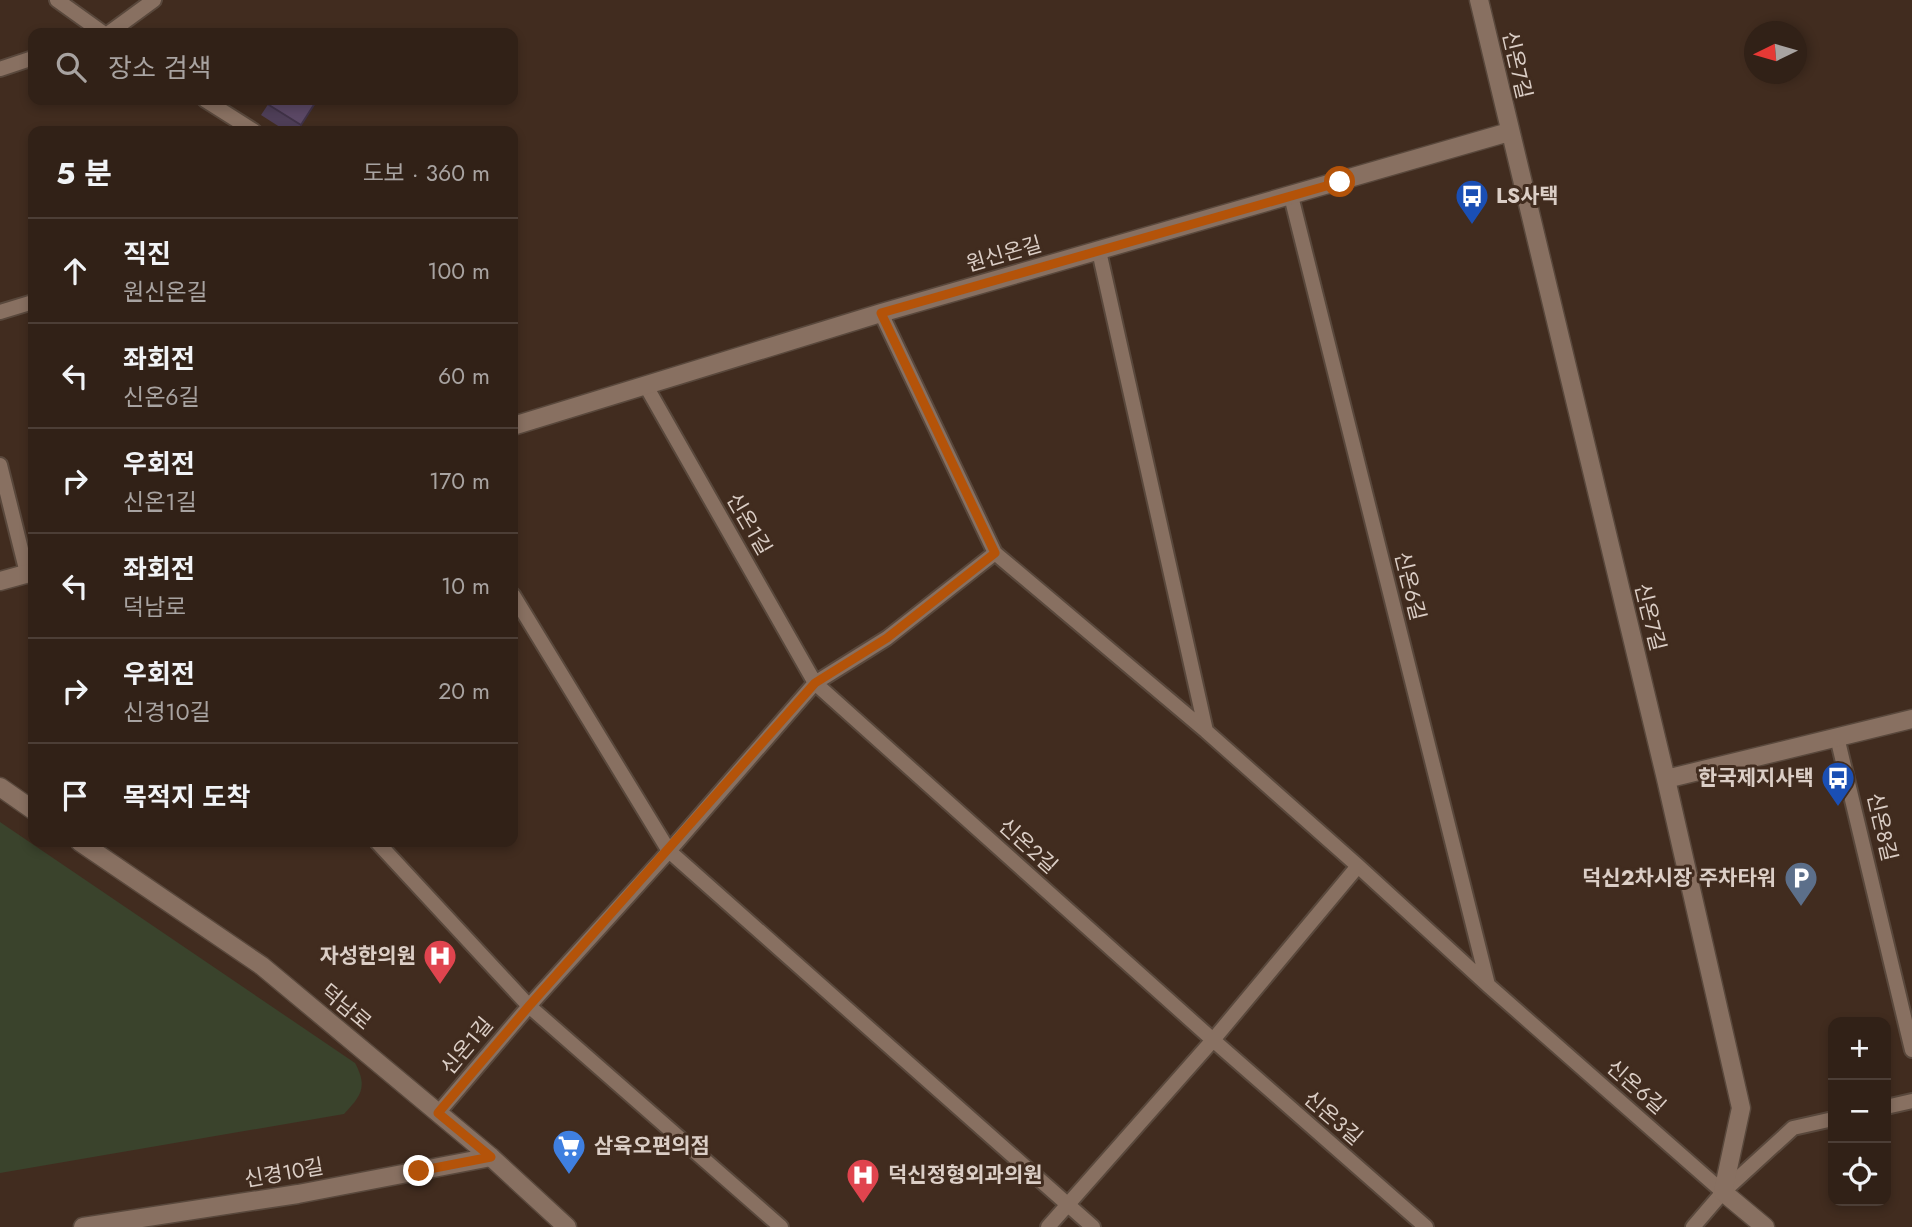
<!DOCTYPE html>
<html lang="ko">
<meta charset="utf-8">
<style>
:root{--surface:#312117;--page:#392920;--text:#f1f3f6;--muted:#a8a3a1;--line:#4c3e36}
body{margin:0;font-family:Jost,"Noto Sans KR",sans-serif;background:var(--page);color:var(--text)}
.controls{position:absolute;right:21px;bottom:21px;display:grid;overflow:hidden;border-radius:14px;box-shadow:0 4px 10px #0003}
.controls button{width:63px;height:63px;display:grid;place-items:center;padding:0;border:0;border-bottom:2px solid var(--line);background:var(--surface);color:var(--text);font:35px sans-serif}
.compass{position:absolute;left:1744px;top:21px;width:63px;height:63px;border-radius:50%;background:var(--surface);box-shadow:0 4px 10px #0003;rotate:265deg}
.stop{position:absolute;width:21px;height:21px;margin:-16px;border:5px solid #b45309;border-radius:50%;background:#fff}
.stop.end{background:#b45309;border-color:#fff;box-shadow:0 2px 7px #0008}
.list{margin:0;padding:0;list-style:none}
h2{display:flex;justify-content:space-between;align-items:center;height:91px;margin:0;padding:0 28px;font-size:30px}
h2 small{font-size:23px;font-weight:400;color:var(--muted)}
.list li{display:grid;grid-template-columns:46px 1fr auto;gap:21px;align-items:center;box-sizing:border-box;height:105px;padding:0 28px;border-top:2px solid var(--line)}
.list b{display:block;font-size:26px;white-space:nowrap}
.list p{margin:0;font-size:23px;white-space:nowrap;color:var(--muted)}
.list em{font-size:23px;font-style:normal;color:var(--muted)}
.icon{flex:none;width:38px;height:38px;fill:none;stroke:currentColor;stroke-width:2;stroke-linecap:round;stroke-linejoin:round}
.map{position:relative;flex:none;width:1912px;height:1227px;overflow:hidden}
.search{position:absolute;background:var(--surface);box-shadow:0 4px 10px #0003;left:28px;top:28px;width:490px;height:77px;display:flex;align-items:center;gap:18px;box-sizing:border-box;padding:0 24px;border-radius:14px;color:var(--muted);font-size:26px}
.panel{position:absolute;background:var(--surface);box-shadow:0 4px 10px #0003;left:28px;top:126px;width:490px;height:721px;border-radius:14px}
.map>svg:first-child{display:block}
.green{fill:#3a432c}
.lines{fill:none;stroke-linecap:round;stroke-linejoin:round}
.service-casing{stroke:#59483c;stroke-width:18}
.minor-casing{stroke:#59483c;stroke-width:21}
.tertiary-casing{stroke:#59483c;stroke-width:21}
.service{stroke:#887061;stroke-width:14}
.minor{stroke:#887061;stroke-width:18}
.tertiary{stroke:#887061;stroke-width:18}
.wall{fill:#4e3e57}
.building{fill:#5b4865;stroke:#403247;stroke-width:2}
.route{stroke:#b45309;stroke-width:9}
.labels{text-anchor:middle;dominant-baseline:central;stroke-width:6;stroke-linejoin:round;paint-order:stroke}
.street-label{font-size:21px;fill:#dbcec6;stroke:#412c1f}
.poi-label{font-size:21px;font-weight:bold;fill:#dbcec6;stroke:#412c1f;text-anchor:start}
</style>
<div class="map">
<svg width="1912" height="1227" viewBox="0 0 1912 1227">
<rect width="100%" height="100%" fill="#412c1f"/>
<path class="green" d="M0,822L355,1063C368,1087 361,1096 344,1114L0,1173Z"/>
<g class="lines">
<defs>
<path id="service" d="M57,0L103,33
M109,33L154,0
M0,69L33,58
M205,100L254,131
M1291,196L1488,985
M1099,251L1206,731
M0,312L33,302
M881,313L995,553L1206,731L1358,866L1489,986L1723,1192
M646,386L815,683L1213,1040L1426,1227
M0,465L27,573
M513,595L669,851L1093,1227
M1837,737L1912,1050
M377,842L529,1006L781,1227
M1886,1107L1912,1101
M438,1113L529,1006L669,851L815,683L887,638L995,553
M1048,1227L1213,1040L1358,866
M1693,1227L1723,1192L1793,1128L1833,1119"/>
<path id="minor" d="M1479,0L1666,779L1741,1108L1723,1192L1765,1227
M513,426L881,313L1509,132
M0,581L33,572
M1666,779L1912,719
M83,1227L298,1194L491,1157"/>
<path id="tertiary" d="M0,787L33,810
M80,842L262,966L491,1157L567,1227"/>
</defs>
<use href="#service" class="service-casing"/>
<use href="#minor" class="minor-casing"/>
<use href="#tertiary" class="tertiary-casing"/>
<use href="#service" class="service"/>
<use href="#minor" class="minor"/>
<use href="#tertiary" class="tertiary"/>
</g>
<path class="wall" d="M271,100H317L297,131H286L261,115Z"/>
<path class="building" d="M272,100H317L301,125L269,105Z"/>
<g class="lines">
<path class="route" d="M419,1171L491,1157L438,1113L529,1006L815,683L887,638L995,553L881,313L1340,182"/>
</g>
<defs>
<symbol id="bus-pin" viewBox="-11 -11 22 30"><path d="M0 17L-7.5 6A9.5 9.5 0 1 1 7.5 6Z" fill="#1a4fb4" stroke="#412c1f"/><path d="M-5-6H5V4H4V6H2V4H-2V6H-4V4H-5ZM-3.5-4V0h7V-4ZM-3.5 1.2v1.5H-2V1.2ZM2 1.2v1.5H3.5V1.2Z" fill="#fff"/></symbol>
<symbol id="parking-pin" viewBox="-11 -11 22 30"><path d="M0 17L-7.5 6A9.5 9.5 0 1 1 7.5 6Z" fill="#5c6f8a" stroke="#412c1f"/><path d="M-3.5-5.5H1a3.5 3.5 0 0 1 0 7H-1V5.5H-3.5ZM-1-3.4V-.6H.8a1.4 1.4 0 0 0 0-2.8Z" fill="#fff"/></symbol>
<symbol id="hospital-pin" viewBox="-11 -11 22 30"><path d="M0 17L-7.5 6A9.5 9.5 0 1 1 7.5 6Z" fill="#e0444e" stroke="#412c1f"/><path d="M-5-5h3v3.5h4V-5h3V5h-3V1.5h-4V5h-3Z" fill="#fff"/></symbol>
<symbol id="supermarket-pin" viewBox="-11 -11 22 30"><path d="M0 17L-7.5 6A9.5 9.5 0 1 1 7.5 6Z" fill="#3f7fe0" stroke="#412c1f"/><path d="M-6-5.5h2.5l.6 2H6L4.5 2H-2.5L-4.4-4H-6ZM-1.5 3.2a1.3 1.3 0 1 0 .1 0ZM3 3.2a1.3 1.3 0 1 0 .1 0Z" fill="#fff"/></symbol>
</defs>
<g fill-rule="evenodd">
<use href="#bus-pin" x="1453" y="177" width="38" height="52"/>
<use href="#bus-pin" x="1819" y="759" width="38" height="52"/>
<use href="#parking-pin" x="1782" y="859" width="38" height="52"/>
<use href="#hospital-pin" x="421" y="937" width="38" height="52"/>
<use href="#supermarket-pin" x="550" y="1127" width="38" height="52"/>
<use href="#hospital-pin" x="844" y="1156" width="38" height="52"/>
</g>
<g class="labels">
<g class="street-label">
<text transform="translate(1517 65) rotate(77)">신온7길</text>
<text transform="translate(1004 254) rotate(-16)">원신온길</text>
<text transform="translate(749 524) rotate(60)">신온1길</text>
<text transform="translate(1410 586) rotate(76)">신온6길</text>
<text transform="translate(1650 617) rotate(76)">신온7길</text>
<text transform="translate(1882 827) rotate(77)">신온8길</text>
<text transform="translate(1028 846) rotate(42)">신온2길</text>
<text transform="translate(346 1007) rotate(40)">덕남로</text>
<text transform="translate(467 1046) rotate(-50)">신온1길</text>
<text transform="translate(1636 1087) rotate(41)">신온6길</text>
<text transform="translate(1333 1118) rotate(41)">신온3길</text>
<text transform="translate(284 1173) rotate(-10)">신경10길</text>
</g>
<g class="poi-label">
<text x="1496" y="196">LS사택</text>
<text x="1814" y="778" text-anchor="end">한국제지사택</text>
<text x="1776" y="878" text-anchor="end">덕신2차시장 주차타워</text>
<text x="416" y="956" text-anchor="end">자성한의원</text>
<text x="594" y="1146">삼육오편의점</text>
<text x="888" y="1175">덕신정형외과의원</text>
</g>
</g>
</svg>
<div class="controls">
<button>+</button>
<button>−</button>
<button><svg class="icon" aria-label="locate" viewBox="0 0 24 24"><circle cx="12" cy="12" r="6"/><path d="M12 2v4M12 18v4M2 12h4M18 12h4"/></svg></button>
</div>
<svg class="compass" viewBox="-18 -18 36 36"><path d="M0-13l5 13h-10z" fill="#e53935"/><path d="M0 13l5-13h-10z" fill="#a8a3a1"/></svg>
<div class="stop" style="left:1340px;top:182px"></div>
<div class="stop end" style="left:419px;top:1171px"></div>
<div class="search"><svg class="icon" aria-label="search" viewBox="0 0 24 24"><circle cx="10" cy="10" r="6"/><path d="M15 15l6 6"/></svg>장소 검색</div>
<section class="panel">
<h2>5 분<small>도보 · 360 m</small></h2>
<ul class="list">
<li><svg class="icon" aria-label="ahead" viewBox="0 0 24 24"><path d="M12 20V5M6 11l6-6 6 6"/></svg><div><b>직진</b><p>원신온길</p></div><em>100 m</em></li>
<li><svg class="icon" aria-label="left" viewBox="0 0 24 24"><path d="M17 20v-9H6M10 6l-5 5 5 5"/></svg><div><b>좌회전</b><p>신온6길</p></div><em>60 m</em></li>
<li><svg class="icon" aria-label="right" viewBox="0 0 24 24"><path d="M7 20v-9h11M14 6l5 5-5 5"/></svg><div><b>우회전</b><p>신온1길</p></div><em>170 m</em></li>
<li><svg class="icon" aria-label="left" viewBox="0 0 24 24"><path d="M17 20v-9H6M10 6l-5 5 5 5"/></svg><div><b>좌회전</b><p>덕남로</p></div><em>10 m</em></li>
<li><svg class="icon" aria-label="right" viewBox="0 0 24 24"><path d="M7 20v-9h11M14 6l5 5-5 5"/></svg><div><b>우회전</b><p>신경10길</p></div><em>20 m</em></li>
<li><svg class="icon" aria-label="arrive" viewBox="0 0 24 24"><path d="M6 21V4h12l-3 4 3 4H6"/></svg><div><b>목적지 도착</b></div></li>
</ul>
</section>
</div>
